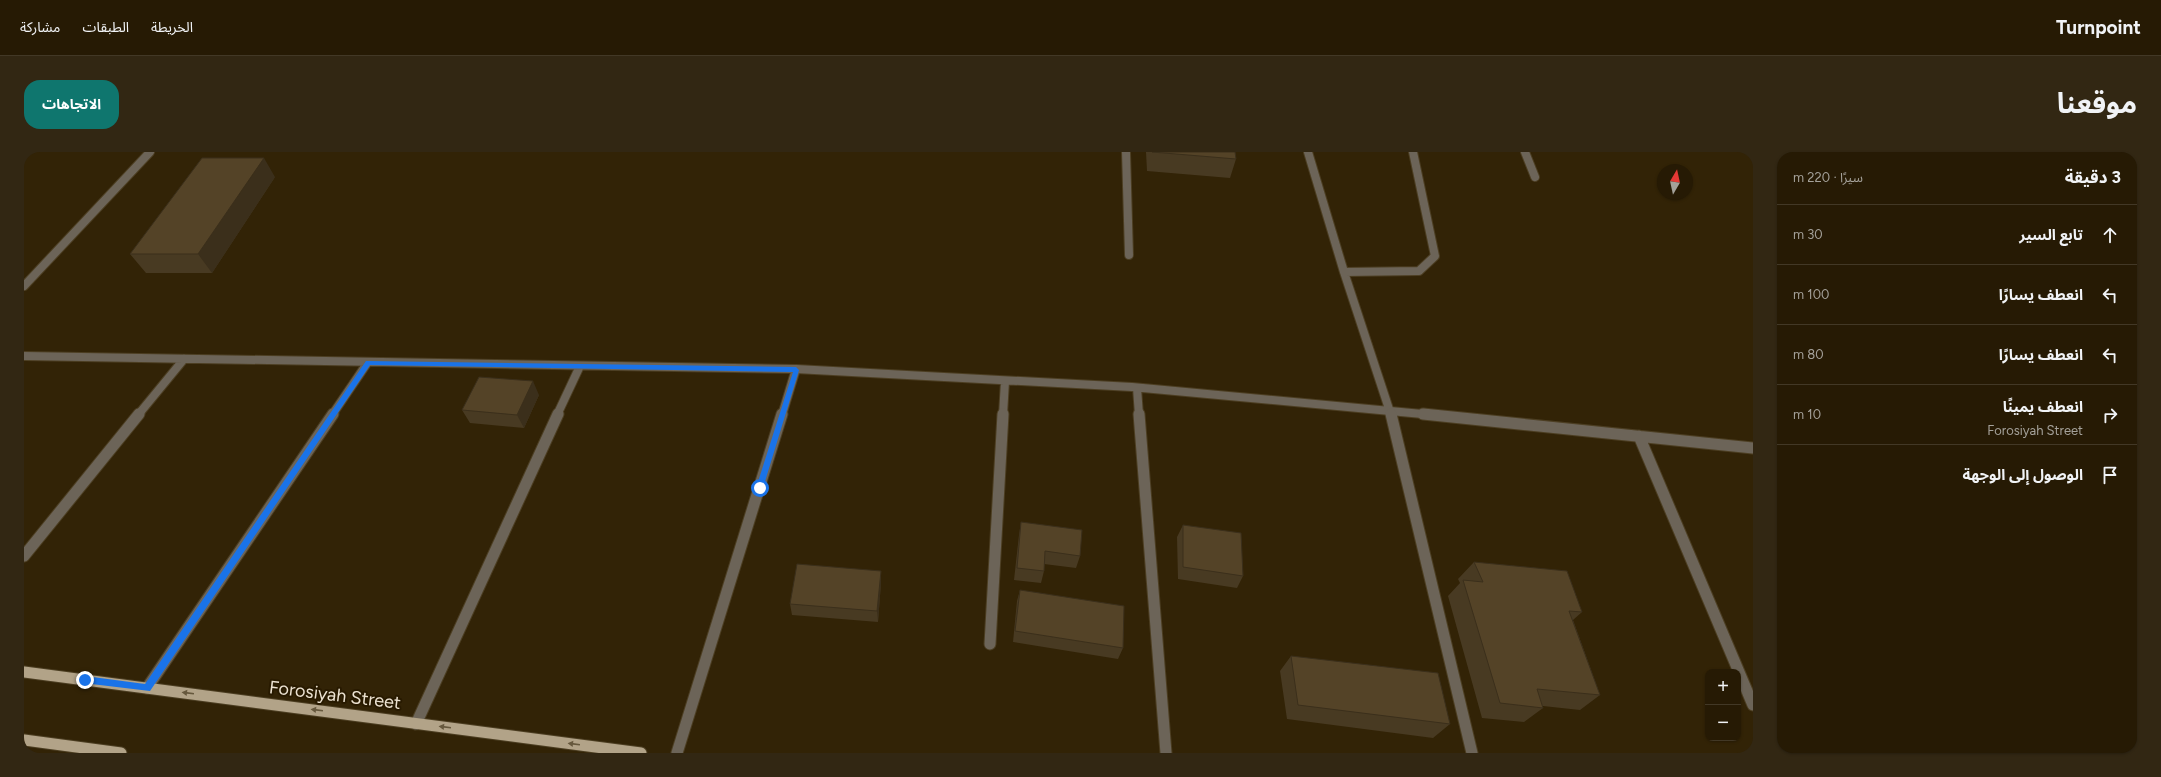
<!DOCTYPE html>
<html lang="ar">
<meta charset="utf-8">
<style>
:root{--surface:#261a04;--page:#322713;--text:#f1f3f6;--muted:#a4a19a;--line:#423826;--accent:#0f766e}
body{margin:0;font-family:Figtree,"Noto Sans Arabic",sans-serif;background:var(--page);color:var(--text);direction:rtl}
.controls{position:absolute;right:12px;bottom:12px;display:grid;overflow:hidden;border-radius:8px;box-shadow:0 1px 3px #0004}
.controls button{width:36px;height:36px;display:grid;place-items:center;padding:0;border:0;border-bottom:1px solid var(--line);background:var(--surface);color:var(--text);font:20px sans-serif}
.compass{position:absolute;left:1633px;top:12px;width:36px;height:36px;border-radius:50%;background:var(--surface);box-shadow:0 1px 3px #0004;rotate:9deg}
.stop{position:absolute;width:12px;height:12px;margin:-9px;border:3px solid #1a73e8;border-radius:50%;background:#fff}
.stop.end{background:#1a73e8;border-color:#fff;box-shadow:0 1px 4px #0008}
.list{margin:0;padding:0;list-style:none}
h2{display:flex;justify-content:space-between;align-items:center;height:52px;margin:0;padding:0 16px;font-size:17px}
h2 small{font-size:13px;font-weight:400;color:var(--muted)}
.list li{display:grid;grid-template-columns:26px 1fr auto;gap:12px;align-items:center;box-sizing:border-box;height:60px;padding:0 16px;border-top:1px solid var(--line)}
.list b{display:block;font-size:15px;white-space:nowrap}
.list p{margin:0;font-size:13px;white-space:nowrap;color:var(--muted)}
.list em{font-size:13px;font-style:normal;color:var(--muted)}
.icon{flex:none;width:22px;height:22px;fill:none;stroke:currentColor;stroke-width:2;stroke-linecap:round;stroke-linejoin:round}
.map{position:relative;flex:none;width:1729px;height:601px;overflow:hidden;direction:ltr;border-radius:16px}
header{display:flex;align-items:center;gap:24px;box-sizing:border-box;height:56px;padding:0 20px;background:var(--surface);border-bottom:1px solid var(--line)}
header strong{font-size:19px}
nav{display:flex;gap:22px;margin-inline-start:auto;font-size:14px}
.intro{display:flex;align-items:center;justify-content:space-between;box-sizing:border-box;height:96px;padding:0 24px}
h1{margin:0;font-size:28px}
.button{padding:10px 18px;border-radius:16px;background:var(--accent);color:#fff;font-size:14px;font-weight:700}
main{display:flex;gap:24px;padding:0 24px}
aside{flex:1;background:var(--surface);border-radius:16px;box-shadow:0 1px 3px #0004}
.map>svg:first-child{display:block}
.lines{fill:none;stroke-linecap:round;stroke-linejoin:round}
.lane-casing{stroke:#4c3e22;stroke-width:10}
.street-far1-casing{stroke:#4c3e22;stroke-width:10}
.street-casing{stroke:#4c3e22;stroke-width:13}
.primary-casing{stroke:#4c3e22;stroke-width:13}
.lane{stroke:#6c6458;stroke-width:8}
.street-far1{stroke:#6c6458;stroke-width:8}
.street{stroke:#6c6458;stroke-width:11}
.primary{stroke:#b2a388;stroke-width:11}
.wall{fill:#483a22}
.shaded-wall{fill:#3b2f1b}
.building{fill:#544327;stroke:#3b2f1b}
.oneway{fill:#66583d}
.route{fill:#1a73e8}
.labels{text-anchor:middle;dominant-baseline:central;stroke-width:4;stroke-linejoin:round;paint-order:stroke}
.near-street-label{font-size:18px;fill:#ece2d1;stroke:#281a00}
</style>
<header>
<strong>Turnpoint</strong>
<nav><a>الخريطة</a><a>الطبقات</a><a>مشاركة</a></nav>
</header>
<div class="intro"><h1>موقعنا</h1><a class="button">الاتجاهات</a></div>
<main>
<aside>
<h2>3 دقيقة<small>سيرًا · 220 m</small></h2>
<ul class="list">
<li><svg class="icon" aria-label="ahead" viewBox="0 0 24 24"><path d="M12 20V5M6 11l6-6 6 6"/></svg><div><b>تابع السير</b></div><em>30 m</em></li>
<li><svg class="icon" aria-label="left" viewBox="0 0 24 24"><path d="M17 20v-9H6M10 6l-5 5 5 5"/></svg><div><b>انعطف يسارًا</b></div><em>100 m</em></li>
<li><svg class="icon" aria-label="left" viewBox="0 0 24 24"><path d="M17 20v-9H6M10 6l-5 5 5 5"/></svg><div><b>انعطف يسارًا</b></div><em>80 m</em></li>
<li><svg class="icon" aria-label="right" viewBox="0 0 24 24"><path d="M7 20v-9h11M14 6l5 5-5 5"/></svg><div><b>انعطف يمينًا</b><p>Forosiyah Street</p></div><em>10 m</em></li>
<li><svg class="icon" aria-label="arrive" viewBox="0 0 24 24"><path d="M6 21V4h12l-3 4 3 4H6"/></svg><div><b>الوصول إلى الوجهة</b></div></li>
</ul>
</aside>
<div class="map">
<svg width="1729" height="601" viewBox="0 0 1729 601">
<rect width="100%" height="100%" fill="#322306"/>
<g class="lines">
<defs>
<path id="lane" d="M1102,0L1105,103"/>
<path id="street-far1" d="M1284,0L1320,120L1367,263
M1501,0L1511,25
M1320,120L1395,119L1411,104L1389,0
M0,134L126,0
M0,204L772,217L1108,235L1409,263
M1113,236L1115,263
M114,263L160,207
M308,263L344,210
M533,263L556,214
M758,263L772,217
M979,263L981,229"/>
<path id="street" d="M1115,262L1142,601
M1367,262L1448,601
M1399,262L1729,296
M1615,284L1729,553
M0,404L115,262
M966,492L979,262
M123,536L309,262
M392,572L534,262
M653,601L758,262"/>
<path id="primary" d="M0,520L617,601
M0,588L97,601"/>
</defs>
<use href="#lane" class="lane-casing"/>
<use href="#street-far1" class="street-far1-casing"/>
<use href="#street" class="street-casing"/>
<use href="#primary" class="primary-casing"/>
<use href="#lane" class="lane"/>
<use href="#street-far1" class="street-far1"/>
<use href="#street" class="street"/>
<use href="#primary" class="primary"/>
</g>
<path class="wall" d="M1122,0H1211L1212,7L1206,26L1123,19Z
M251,25L188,121H122L106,102Z
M515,243L500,276L446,271L438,258Z
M997,370L1056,404L1052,416L1020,412V419L1017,431L990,428L995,383Z
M1159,373L1219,424L1213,436L1154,427L1153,385Z
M1450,410L1558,460L1549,468L1576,543L1556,558L1519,554V556L1500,570L1458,566L1424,444L1436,431L1434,427Z
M857,419V431L854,470L768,463L766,452Z
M996,438L1099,496L1094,507L989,490L993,449Z
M1267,504L1426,572L1409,586L1263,567L1256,519Z"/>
<path class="shaded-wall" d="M240,6L251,25L188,121L174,102Z
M509,229L515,243L500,276L493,263Z
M857,419V431L854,470L853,459Z"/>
<path class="building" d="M1128,0H1211L1212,7Z
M178,6H240L174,102H106Z
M455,225L509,229L493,263L438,258Z
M997,370L1058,378L1056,404L1021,399L1020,419L993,416Z
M1159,373L1217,381L1219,424L1159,415Z
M1450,410L1543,419L1558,460L1545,459L1576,543L1513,537L1519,556L1476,551L1439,428L1459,430Z
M773,412L857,419L853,459L766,452Z
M996,438L1100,454L1099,496L991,479Z
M1267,504L1414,521L1426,572L1274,553Z"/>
<defs><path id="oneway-solid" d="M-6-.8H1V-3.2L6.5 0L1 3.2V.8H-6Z"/></defs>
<g class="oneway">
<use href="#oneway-solid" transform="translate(164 541) rotate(-173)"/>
<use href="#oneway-solid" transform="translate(293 558) rotate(-173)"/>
<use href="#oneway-solid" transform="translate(421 575) rotate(-173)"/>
<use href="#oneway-solid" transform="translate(550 592) rotate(-173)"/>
</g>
<path class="route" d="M342,209L772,215L775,218L739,336L736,338L732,336L769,220L346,213L126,539L59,531L58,528L61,524L121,532Z"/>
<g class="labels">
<g class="near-street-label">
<text transform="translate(311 543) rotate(7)">Forosiyah Street</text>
</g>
</g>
</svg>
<div class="controls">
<button>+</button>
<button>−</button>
</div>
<svg class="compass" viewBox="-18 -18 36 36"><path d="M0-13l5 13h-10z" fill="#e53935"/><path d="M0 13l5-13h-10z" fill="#a4a19a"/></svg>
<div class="stop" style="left:736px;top:336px"></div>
<div class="stop end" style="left:61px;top:528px"></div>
</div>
</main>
